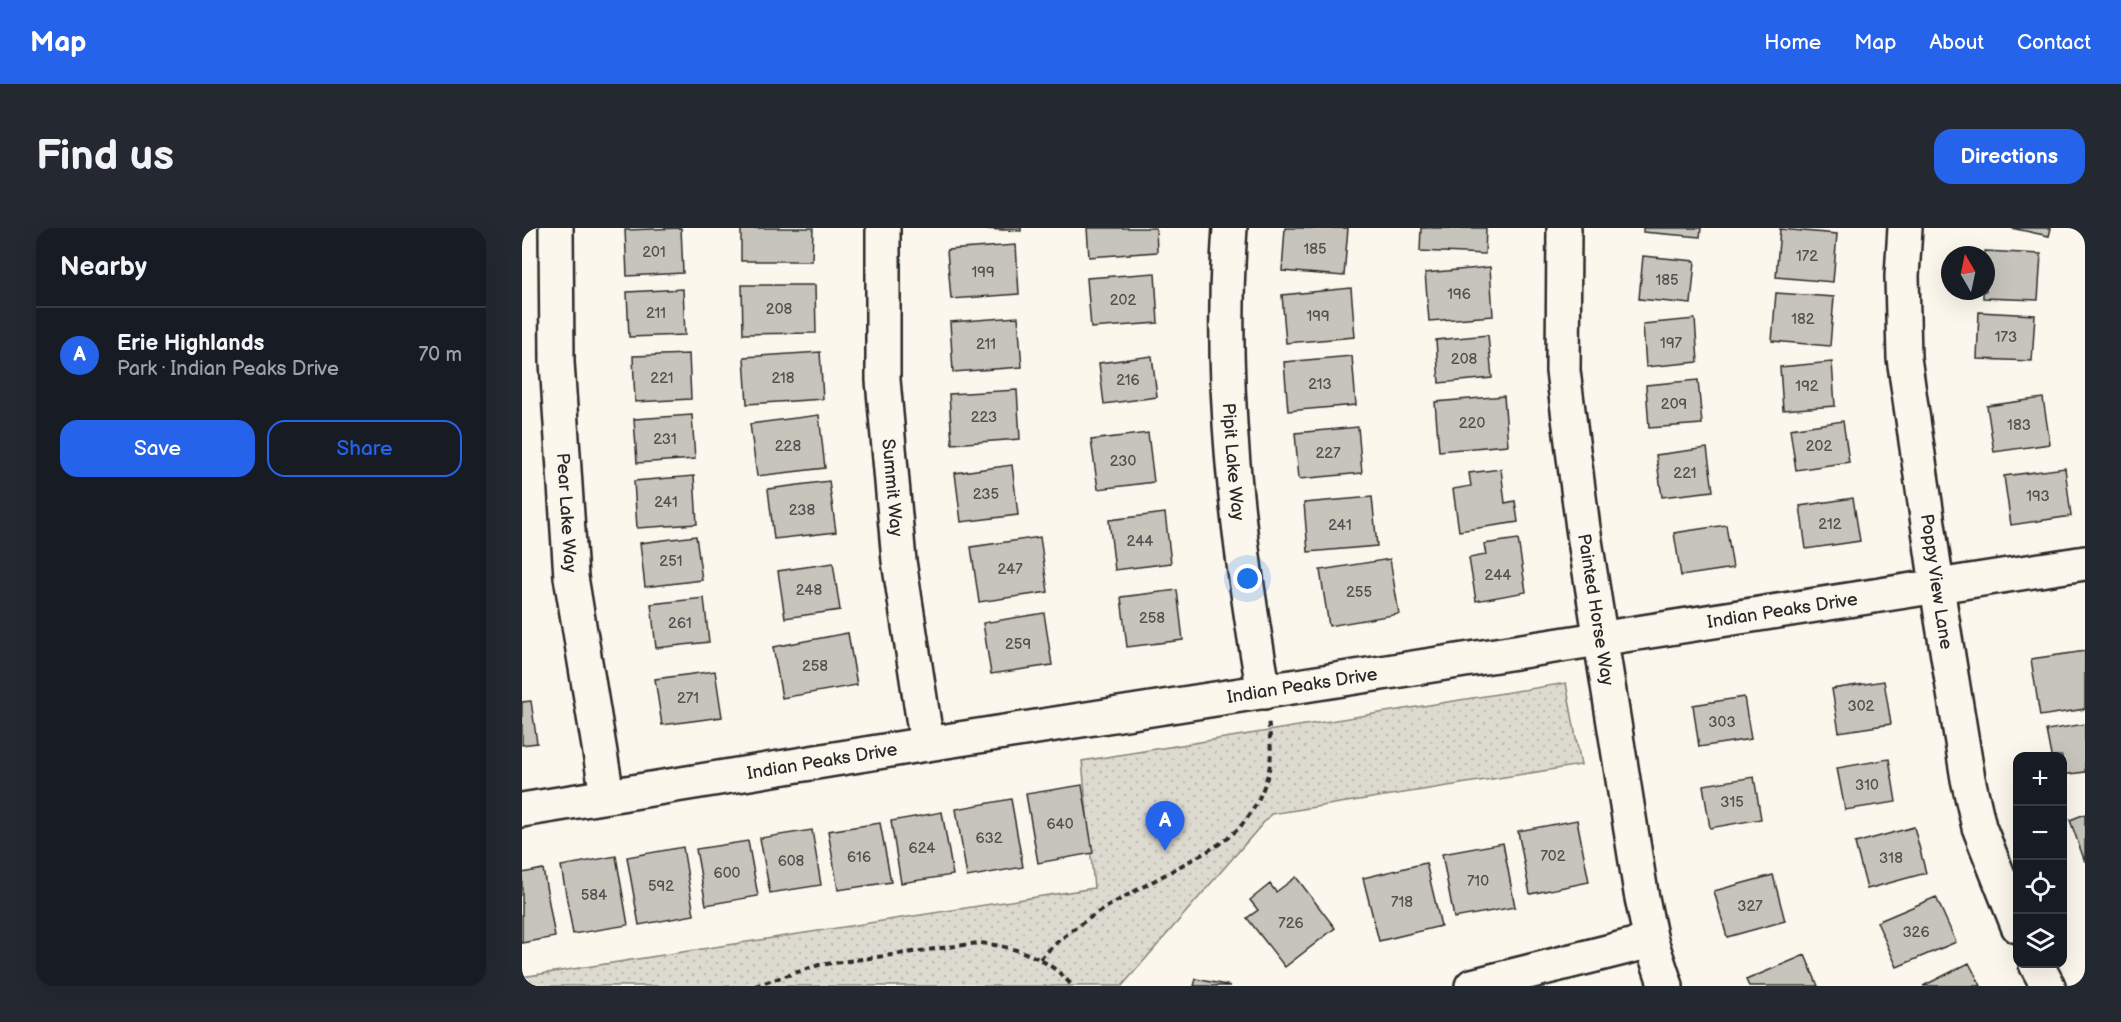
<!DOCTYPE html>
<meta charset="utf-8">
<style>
:root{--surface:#171b24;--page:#242831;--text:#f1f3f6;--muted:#9ea1a6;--line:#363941;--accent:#2563eb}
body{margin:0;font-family:"Balsamiq Sans",sans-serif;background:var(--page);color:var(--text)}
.controls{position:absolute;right:18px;bottom:18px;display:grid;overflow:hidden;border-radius:12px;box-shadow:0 6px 24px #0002}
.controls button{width:54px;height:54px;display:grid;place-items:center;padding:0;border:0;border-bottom:2px solid var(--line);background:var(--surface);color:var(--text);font:30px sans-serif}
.compass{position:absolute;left:1419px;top:18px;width:54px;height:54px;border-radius:50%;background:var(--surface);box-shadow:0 6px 24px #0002;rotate:351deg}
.you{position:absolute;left:726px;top:351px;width:21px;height:21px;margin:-15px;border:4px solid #fff;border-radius:50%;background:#1a73e8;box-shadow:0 0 0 9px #1a73e833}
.badge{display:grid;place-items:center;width:39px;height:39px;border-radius:50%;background:var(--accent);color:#fff;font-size:20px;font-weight:700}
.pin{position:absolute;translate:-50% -50px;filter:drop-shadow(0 2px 3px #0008)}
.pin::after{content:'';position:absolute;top:32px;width:21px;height:18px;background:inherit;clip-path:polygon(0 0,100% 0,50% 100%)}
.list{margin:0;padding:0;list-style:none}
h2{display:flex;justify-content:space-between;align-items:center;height:78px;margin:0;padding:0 24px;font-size:26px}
h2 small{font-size:20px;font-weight:400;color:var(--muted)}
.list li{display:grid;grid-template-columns:39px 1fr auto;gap:18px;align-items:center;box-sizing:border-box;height:96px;padding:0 24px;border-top:2px solid var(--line)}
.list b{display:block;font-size:22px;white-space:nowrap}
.list p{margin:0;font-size:20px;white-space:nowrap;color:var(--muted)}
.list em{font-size:20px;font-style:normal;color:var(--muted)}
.actions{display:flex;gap:12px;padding:18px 24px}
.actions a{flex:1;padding:14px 0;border:2px solid var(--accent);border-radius:18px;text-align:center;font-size:21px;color:var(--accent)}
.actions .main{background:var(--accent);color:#fff}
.icon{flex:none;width:33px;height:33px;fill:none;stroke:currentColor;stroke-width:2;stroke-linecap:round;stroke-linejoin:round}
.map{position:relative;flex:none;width:1563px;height:758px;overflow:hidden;border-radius:18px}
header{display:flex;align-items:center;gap:36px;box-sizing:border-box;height:84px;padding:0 30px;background:var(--accent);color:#fff}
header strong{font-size:28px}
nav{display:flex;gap:33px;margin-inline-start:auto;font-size:21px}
.intro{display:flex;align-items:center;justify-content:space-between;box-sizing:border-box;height:144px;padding:0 36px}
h1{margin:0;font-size:42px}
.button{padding:15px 27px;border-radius:18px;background:var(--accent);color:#fff;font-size:21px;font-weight:700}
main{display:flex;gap:36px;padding:0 36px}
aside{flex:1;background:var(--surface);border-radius:18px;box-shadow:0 6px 24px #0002}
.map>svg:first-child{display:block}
.green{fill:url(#green-dots);stroke:#84827e;stroke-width:1.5}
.building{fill:#c7c4bc;stroke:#2b2b2b;stroke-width:1.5}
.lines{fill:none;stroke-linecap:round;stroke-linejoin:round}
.minor-casing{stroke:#2b2b2b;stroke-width:38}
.path{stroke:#2b2b2b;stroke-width:4;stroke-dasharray:6 4.5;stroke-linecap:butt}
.minor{stroke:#fbf7ec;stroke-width:33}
.labels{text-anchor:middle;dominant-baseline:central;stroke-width:4.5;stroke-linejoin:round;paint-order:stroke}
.number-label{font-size:15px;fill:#52514f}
.street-label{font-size:18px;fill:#2b2b2b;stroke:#fbf7ec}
</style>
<header>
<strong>Map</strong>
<nav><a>Home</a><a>Map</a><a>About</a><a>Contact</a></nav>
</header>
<div class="intro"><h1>Find us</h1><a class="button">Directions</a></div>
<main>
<aside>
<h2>Nearby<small></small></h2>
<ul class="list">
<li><span class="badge">A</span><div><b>Erie Highlands</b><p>Park · Indian Peaks Drive</p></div><em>70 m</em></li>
</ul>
<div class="actions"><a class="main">Save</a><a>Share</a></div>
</aside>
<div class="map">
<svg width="1563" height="758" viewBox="0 0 1563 758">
<defs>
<pattern id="green-dots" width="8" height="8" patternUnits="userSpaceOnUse" patternTransform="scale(1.5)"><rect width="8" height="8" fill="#dddad0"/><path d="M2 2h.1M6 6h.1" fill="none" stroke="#bebbb3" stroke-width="1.8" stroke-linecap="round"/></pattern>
</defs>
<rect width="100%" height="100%" fill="#fbf7ec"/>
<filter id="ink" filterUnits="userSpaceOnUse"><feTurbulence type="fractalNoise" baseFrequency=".0167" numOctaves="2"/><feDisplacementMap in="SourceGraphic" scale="12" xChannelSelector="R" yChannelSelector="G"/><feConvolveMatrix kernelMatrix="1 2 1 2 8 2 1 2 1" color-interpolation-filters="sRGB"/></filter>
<g filter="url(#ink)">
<path class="green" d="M1044,455L1059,537L749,586L600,758H0V749L572,660L560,533Z"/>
<path class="building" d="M159,0L161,45L105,48L103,2Z
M219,0H291L290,33H219Z
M443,0H499V3Z
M565,0H634L635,24L567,29Z
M763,0H826L822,48L760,43Z
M899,0H964L963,26L898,23Z
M1121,0H1179L1178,9L1121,4Z
M1489,0H1529L1527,8Z
M1258,1L1315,6L1311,54L1254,49Z
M494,17L497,66L429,71L425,22Z
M1463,23L1519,26L1516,72L1461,70V63H1464Z
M1121,28L1173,33L1169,76L1117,71Z
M968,39L971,88L907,93L903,45Z
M633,45L636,95L569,100L565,50Z
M220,57H293L294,105L221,106Z
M829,60L833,109L764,115L760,67Z
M161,61L163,107L107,109L105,64Z
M1254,65L1312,69L1308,118L1250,113Z
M1457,84L1513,87L1510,133L1455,131Z
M496,89L500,139L431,144L428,94Z
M1173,91L1176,134L1124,139L1121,96Z
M966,107L970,150L917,155L914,112Z
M298,124L301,171L225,176L222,129Z
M167,126L169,171L113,174L111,128Z
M630,128L635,169L582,176L577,135Z
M830,128L834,177L766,183L762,134Z
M1310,134L1313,178L1261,182L1258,139Z
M1176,152L1180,196L1127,200L1124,157Z
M495,162L498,211L430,216L427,166Z
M982,168L986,217L917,223L913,174Z
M1521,170L1528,216L1472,224L1465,178Z
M170,187L173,231L115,235L112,191Z
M297,187L303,240L235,248L228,196Z
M1321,193L1327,234L1274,242L1268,201Z
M836,199L840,245L777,251L773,205Z
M626,205L632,254L576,261L569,212Z
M1185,220L1191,263L1140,269L1134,227Z
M490,237L496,287L439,294L433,245Z
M1543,240L1549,288L1489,297L1482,248Z
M979,241L983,275L993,273L996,294L937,303L931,261L949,258L947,245Z
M172,248L175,296L115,300L112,253Z
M307,253L314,304L252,311L246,261Z
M850,269L855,318L786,324L782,275Z
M1331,270L1338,313L1284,321L1278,278Z
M643,285L649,335L593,342L587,292Z
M1204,297L1211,340L1159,348L1152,305Z
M174,308L180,352L123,359L118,315Z
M518,309L526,364L457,374L449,319Z
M996,311L1004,364L954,373L947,330L964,327L962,316Z
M868,331L877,386L807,398L798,342Z
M311,335L318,382L263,390L256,343Z
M655,362L661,412L605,419L599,369Z
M182,370L187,414L134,420L129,376Z
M522,385L530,437L469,446L461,395Z
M326,405L335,457L260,470L251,419Z
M1563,423V481L1518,488L1509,431Z
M193,443L200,489L140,497L133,451Z
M1362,453L1369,496L1317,504L1310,461Z
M1222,469L1229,511L1177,519L1171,477Z
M9,473L15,515L0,517V474Z
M1563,496V544L1540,547V528H1529L1524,502Z
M1367,531L1374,574L1323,582L1315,540Z
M1232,549L1239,591L1188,600L1181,557Z
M560,557L571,625L516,635L504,566Z
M489,571L501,639L445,649L434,581Z
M420,584L431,647L379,655L369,593Z
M1563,586V634L1548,592Z
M1055,592L1067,654L1008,666L996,603Z
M358,595L369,654L316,662L306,603Z
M1392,599L1404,645L1345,661L1333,615Z
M290,602L299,657L248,665L238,610Z
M226,613L236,668L184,677L174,621Z
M981,615L993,679L932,690L920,626Z
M161,619L172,687L117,697L105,629Z
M94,628L106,697L51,706L39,638Z
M904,635L919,698L857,713L841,650Z
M21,641L33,709L0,715V645Z
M1251,647L1263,693L1205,709L1192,663Z
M774,649L813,700L763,739L725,690L736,682L728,672L748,656L754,664Z
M1414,669L1434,714L1375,739L1355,694Z
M1283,727L1296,758H1227L1224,752Z
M1447,735L1459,758H1401Z
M674,751L709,758H672Z"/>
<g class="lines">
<defs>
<g id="minor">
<path id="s1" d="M34,0L35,134L49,349L85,567"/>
<path id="s2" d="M361,0V152L377,333L405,516"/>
<path id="s3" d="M708,0C697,155 715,312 742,464"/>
<path id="s4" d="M1042,0L1041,143L1061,300L1119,665L1129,713L1144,758"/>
<path id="s5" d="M1383,0L1380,48L1382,130L1419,385L1446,551L1457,599L1496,698"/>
<path id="s6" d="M0,582L405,516L1563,335"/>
<path d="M1514,736L1526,758"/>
<path d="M950,758L1129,713"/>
</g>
</defs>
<use href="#minor" class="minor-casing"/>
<path class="path" d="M518,731C558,688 612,665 662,636C681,626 700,616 716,601C730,587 741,565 746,546C751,528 748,509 746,491
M233,758L297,737L456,715C491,718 527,729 550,758"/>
<use href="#minor" class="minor"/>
</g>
</g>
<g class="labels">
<g class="number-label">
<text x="793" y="21">185</text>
<text x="132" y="24">201</text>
<text x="1285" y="28">172</text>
<text x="461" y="44">199</text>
<text x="1145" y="52">185</text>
<text x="937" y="66">196</text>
<text x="601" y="72">202</text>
<text x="257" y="81">208</text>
<text x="134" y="85">211</text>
<text x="796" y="88">199</text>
<text x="1281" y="91">182</text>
<text x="1484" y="109">173</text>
<text x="1149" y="115">197</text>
<text x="464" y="116">211</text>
<text x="942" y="131">208</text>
<text x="140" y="150">221</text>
<text x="261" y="150">218</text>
<text x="606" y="152">216</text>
<text x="798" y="156">213</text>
<text x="1285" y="158">192</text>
<text x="1152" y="176">209</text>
<text x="462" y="189">223</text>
<text x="950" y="195">220</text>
<text x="1497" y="197">183</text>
<text x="143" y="211">231</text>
<text x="266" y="218">228</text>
<text x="1297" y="218">202</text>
<text x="806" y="225">227</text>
<text x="601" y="233">230</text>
<text x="1163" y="245">221</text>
<text x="464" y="266">235</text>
<text x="1516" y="268">193</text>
<text x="144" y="274">241</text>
<text x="280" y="282">238</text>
<text x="1308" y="296">212</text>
<text x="818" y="297">241</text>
<text x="618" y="313">244</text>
<text x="149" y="333">251</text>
<text x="488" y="341">247</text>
<text x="976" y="347">244</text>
<text x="287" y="362">248</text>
<text x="837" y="364">255</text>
<text x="630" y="390">258</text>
<text x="158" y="395">261</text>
<text x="496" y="416">259</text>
<text x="293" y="438">258</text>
<text x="166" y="470">271</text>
<text x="1339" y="478">302</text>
<text x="1200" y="494">303</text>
<text x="1345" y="557">310</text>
<text x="1210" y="574">315</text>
<text x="538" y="596">640</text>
<text x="467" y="610">632</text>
<text x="400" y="620">624</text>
<text x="1031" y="628">702</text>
<text x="337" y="629">616</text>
<text x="1369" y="630">318</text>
<text x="269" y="633">608</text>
<text x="205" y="645">600</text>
<text x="956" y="653">710</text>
<text x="139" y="658">592</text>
<text x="72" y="667">584</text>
<text x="880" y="674">718</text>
<text x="1228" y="678">327</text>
<text x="769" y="695">726</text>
<text x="1394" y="704">326</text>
</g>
<g class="street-label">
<text stroke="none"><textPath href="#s3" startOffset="234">Pipit Lake Way</textPath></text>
<text stroke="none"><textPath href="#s2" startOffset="260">Summit Way</textPath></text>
<text stroke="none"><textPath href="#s1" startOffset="285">Pear Lake Way</textPath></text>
<text stroke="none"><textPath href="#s5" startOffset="356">Poppy View Lane</textPath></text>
<text stroke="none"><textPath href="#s4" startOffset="384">Painted Horse Way</textPath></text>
<text stroke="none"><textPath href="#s6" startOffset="1276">Indian Peaks Drive</textPath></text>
<text stroke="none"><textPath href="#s6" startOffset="790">Indian Peaks Drive</textPath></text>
<text stroke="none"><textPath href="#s6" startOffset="304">Indian Peaks Drive</textPath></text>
</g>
</g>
</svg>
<div class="controls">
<button>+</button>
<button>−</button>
<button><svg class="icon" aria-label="locate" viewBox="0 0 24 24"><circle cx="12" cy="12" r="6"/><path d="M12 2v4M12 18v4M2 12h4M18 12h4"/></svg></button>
<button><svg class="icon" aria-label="layers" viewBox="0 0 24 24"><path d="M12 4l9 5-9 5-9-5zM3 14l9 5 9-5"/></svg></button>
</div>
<svg class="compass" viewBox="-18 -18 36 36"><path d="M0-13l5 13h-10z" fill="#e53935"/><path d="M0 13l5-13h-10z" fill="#9ea1a6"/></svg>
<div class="you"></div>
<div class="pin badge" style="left:643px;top:623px">A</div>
</div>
</main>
